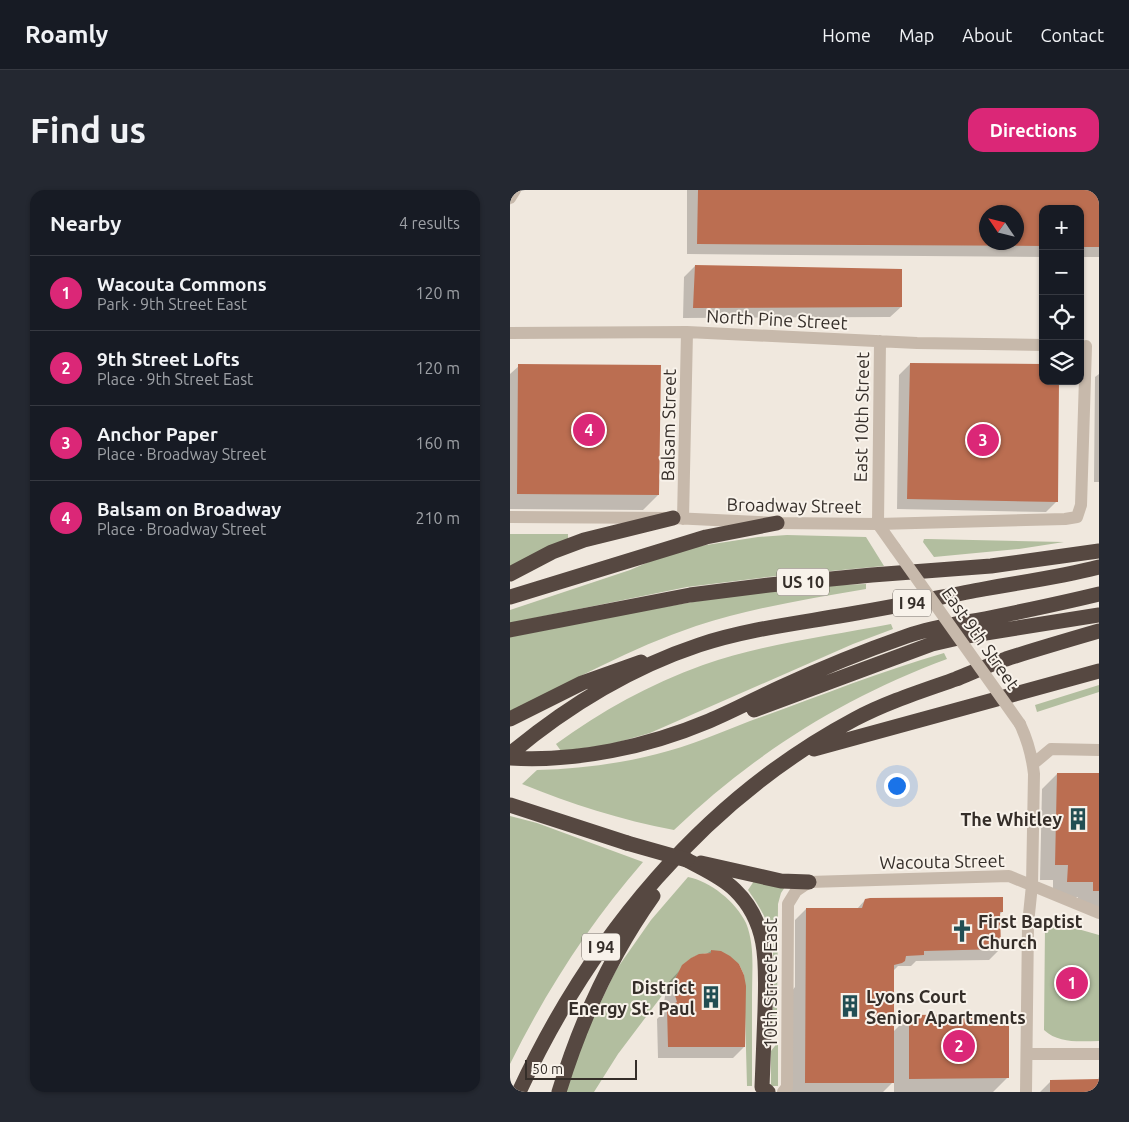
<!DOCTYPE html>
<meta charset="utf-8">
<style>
:root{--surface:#171b24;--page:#242831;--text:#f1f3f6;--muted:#9ea1a6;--line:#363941;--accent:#db2777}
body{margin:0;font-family:Ubuntu,sans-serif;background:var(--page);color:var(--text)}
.controls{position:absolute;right:15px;top:15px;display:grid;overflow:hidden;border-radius:10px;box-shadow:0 1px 4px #0004}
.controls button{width:45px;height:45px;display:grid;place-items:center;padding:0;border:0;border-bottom:1px solid var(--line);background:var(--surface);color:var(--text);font:25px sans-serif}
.compass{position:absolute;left:469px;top:15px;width:45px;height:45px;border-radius:50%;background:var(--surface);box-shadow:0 1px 4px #0004;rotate:305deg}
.scale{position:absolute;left:15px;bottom:12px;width:112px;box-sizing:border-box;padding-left:5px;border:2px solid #352e29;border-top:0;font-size:14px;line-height:18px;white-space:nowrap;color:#352e29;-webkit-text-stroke:4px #f8f2ea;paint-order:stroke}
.you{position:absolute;left:386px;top:595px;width:18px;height:18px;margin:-12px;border:4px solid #fff;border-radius:50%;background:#1a73e8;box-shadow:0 0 0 8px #1a73e833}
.badge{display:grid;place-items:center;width:32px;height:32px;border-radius:50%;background:var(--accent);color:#fff;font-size:16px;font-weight:700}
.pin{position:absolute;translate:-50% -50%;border:2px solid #fff;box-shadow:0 1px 5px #0006}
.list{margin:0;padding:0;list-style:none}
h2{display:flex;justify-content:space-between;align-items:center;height:65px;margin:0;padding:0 20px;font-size:21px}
h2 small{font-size:16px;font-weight:400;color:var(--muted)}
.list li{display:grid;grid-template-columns:32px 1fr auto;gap:15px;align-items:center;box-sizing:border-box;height:75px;padding:0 20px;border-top:1px solid var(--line)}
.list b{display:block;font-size:19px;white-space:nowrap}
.list p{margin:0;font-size:16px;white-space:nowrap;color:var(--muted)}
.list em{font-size:16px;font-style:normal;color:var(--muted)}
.icon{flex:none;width:28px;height:28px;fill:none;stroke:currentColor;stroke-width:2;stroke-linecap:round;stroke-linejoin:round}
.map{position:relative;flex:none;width:589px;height:902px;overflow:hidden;border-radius:15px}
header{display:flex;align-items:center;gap:30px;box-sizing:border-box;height:70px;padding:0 25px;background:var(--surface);border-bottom:1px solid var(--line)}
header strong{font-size:24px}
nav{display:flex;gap:28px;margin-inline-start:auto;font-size:18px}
.intro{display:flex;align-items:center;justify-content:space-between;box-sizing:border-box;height:120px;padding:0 30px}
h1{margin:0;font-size:35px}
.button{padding:12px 22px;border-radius:15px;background:var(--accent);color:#fff;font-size:18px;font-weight:700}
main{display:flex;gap:30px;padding:0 30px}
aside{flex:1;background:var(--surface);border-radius:15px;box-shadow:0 1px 4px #0004}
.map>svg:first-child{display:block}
.green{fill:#b2be9f}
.shadow{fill:#0003;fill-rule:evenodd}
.building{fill:#bb6e51;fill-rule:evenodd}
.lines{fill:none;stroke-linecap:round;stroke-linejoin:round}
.minor{stroke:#c7b9ab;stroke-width:12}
.highway{stroke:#564841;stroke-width:15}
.minor-bridge{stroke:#c7b9ab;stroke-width:12}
.highway-bridge{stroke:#564841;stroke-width:15}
.labels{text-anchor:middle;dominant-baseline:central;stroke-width:4;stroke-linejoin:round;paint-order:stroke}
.shield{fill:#f8f2ea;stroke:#706963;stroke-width:1}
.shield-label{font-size:16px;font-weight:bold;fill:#352e29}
.street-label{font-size:18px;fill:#352e29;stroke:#f8f2ea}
.poi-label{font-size:18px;font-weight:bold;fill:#352e29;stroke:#f8f2ea;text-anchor:end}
</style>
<header>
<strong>Roamly</strong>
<nav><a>Home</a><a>Map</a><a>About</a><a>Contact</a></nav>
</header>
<div class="intro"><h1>Find us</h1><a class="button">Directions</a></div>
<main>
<aside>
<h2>Nearby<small>4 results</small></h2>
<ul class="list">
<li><span class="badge">1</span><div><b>Wacouta Commons</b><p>Park · 9th Street East</p></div><em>120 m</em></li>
<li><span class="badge">2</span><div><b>9th Street Lofts</b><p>Place · 9th Street East</p></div><em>120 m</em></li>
<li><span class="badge">3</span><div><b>Anchor Paper</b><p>Place · Broadway Street</p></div><em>160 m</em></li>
<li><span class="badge">4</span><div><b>Balsam on Broadway</b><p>Place · Broadway Street</p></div><em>210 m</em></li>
</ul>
</aside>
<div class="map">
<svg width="589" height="902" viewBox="0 0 589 902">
<rect width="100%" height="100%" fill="#f0e8de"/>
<path class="green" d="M0,344H58V350L0,378Z
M277,345L356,347L374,376L257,387L177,397L0,433V420L120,380L155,365L190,356L248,347Z
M414,349H418L554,352L509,359L424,367L413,352Z
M356,394V399C298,409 241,418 186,436C121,458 61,491 0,522V447C117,424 236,397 356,394Z
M381,434L383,439L343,454L140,543L98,555L51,561L46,554C91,521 140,494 193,475C253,454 319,446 381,434Z
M434,463L437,469C332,508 245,563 164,640C111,630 61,614 12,594L27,580C67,579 108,574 147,564C179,556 210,543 240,531C305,508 368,482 434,463Z
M589,495V502L527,522L525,515Z
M0,626L27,633L133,672C80,733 36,801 0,874Z
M178,687C200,691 226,712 236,733C245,755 242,781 242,805C242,835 242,866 242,896H237L234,785L229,774L201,760V763C184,763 173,772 166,787L108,864L84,902H53L63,870L106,780L141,730Z
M244,691L275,697L271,703L268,714L267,823L262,836C263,802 268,763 256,730C251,719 245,710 238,700Z
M540,731L589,745V851C570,851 549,854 534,840L535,736Z
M268,852V896H261V861Z"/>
<path class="shadow" d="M177,0H589V67H570V19H533V67L177,64ZM477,22H507V52H477Z
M185,76L391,117L380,127L173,128L174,87Z
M400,174L533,191L547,311L536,322L387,319L389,185Z
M9,176L148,305L133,320L0,319V184Z
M589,184V292H584L585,187Z
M547,584H589V722L568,716V707H543V690H530L532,599Z
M355,710L492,722L489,725L490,759L479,770L406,771L401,776H388L383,781V842L399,826L498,887L483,902H384V891L373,902H280L281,802L285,797V730L296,719H347Z
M201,761L234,857L223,868H148L147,829L156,820L154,813L156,799L158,793L170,780Z
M541,891L588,902H530Z"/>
<path class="building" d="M188,0H589V57H570V19H533V56L187,54ZM477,22H507V52H477Z
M185,75L392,79V117L183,118Z
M400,173L533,174V191H549L548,312L397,309Z
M8,174L151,175L149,305L7,304Z
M547,583H589V701H583V692H557L558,675H545Z
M493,707V722H490L491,759L414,761V765L396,766L395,771L392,773L384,775V893H295L296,718H352L355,709L360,708Z
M201,760L211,761L220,766L229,774L234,785L236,796L235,857H158L157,817L167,812L164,802L166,787L172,775L181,768L189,764L201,763Z
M499,824V888L399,889V825Z
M589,889V902H540V890Z"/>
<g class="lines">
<path class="minor" d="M0,8L5,0
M0,143L177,142L407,153L533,155
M0,327L163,328L267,333L368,334L555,329L567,327L571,315L576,156
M173,329L177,142
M368,334L370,151
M368,334L385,358
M510,534C518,551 522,566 524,584L522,695L518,734L516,902
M523,574L541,559L589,560
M517,864H589
M273,902L277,897L278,714L286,701L299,692L499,686L589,723"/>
<path class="highway" d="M0,384L42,362L74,350L163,328
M0,407L196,347L267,333
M0,440L180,405L259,395L362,385L481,376L589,361
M244,520L422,454L457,446L589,425
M0,529L72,493L131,472
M304,559L589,481
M0,564C55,518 120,478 189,455C234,440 282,434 329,426C378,418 426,408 474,399C512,392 551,387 589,377
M0,568C67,572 137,557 199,531C223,521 247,508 271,497C312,478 354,461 397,446C429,435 457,433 489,426C523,419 556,412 589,404
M0,615L117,653
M177,670C193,679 212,687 225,700C260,734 256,777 255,821C254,847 253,872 252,897L258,902
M191,673L271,691L299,692
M9,902C80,748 193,610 345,529C377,512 412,501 446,489C463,482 479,475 496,469C527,459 558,450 589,441
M49,902C70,833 101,765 143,706"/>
<path class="minor-bridge" d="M385,358L510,534"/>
<path class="highway-bridge" d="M117,653L177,670"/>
</g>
<defs>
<symbol id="building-bare" viewBox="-9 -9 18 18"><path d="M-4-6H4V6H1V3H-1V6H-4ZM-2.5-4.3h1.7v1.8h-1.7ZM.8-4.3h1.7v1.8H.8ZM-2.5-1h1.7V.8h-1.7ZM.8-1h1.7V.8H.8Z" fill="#224e53" stroke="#f8f2ea" stroke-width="2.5" paint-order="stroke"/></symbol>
<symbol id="church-bare" viewBox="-9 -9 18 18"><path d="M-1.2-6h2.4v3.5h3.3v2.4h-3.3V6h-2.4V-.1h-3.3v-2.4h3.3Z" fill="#224e53" stroke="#f8f2ea" stroke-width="2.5" paint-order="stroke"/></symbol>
</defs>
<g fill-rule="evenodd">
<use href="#building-bare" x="552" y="613" width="32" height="32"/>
<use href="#church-bare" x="436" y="725" width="32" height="32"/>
<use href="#building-bare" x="185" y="791" width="32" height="32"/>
<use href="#building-bare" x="324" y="800" width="32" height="32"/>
</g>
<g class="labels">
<g class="shield">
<rect x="267" y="378.5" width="52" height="27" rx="4"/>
<rect x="383" y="399.5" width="38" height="27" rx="4"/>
<rect x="72" y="743.5" width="38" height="27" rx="4"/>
</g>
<g class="shield-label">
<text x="293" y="392">US 10</text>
<text x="402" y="413">I 94</text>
<text x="91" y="757">I 94</text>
</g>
<g class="street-label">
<text transform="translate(267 129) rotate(3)">North Pine Street</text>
<text transform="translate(351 227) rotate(-89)">East 10th Street</text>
<text transform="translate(158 235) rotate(-89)">Balsam Street</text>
<text transform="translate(284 315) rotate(1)">Broadway Street</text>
<text transform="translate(471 448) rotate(55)">East 9th Street</text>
<text transform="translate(432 671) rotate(-1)">Wacouta Street</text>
<text transform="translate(260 793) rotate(-90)">10th Street East</text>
</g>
<g class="poi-label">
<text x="552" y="629">The Whitley</text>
<text x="468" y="731" text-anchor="start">First Baptist<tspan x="468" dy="21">Church</tspan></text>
<text x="185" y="797">District<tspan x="185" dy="21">Energy St. Paul</tspan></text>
<text x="356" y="806" text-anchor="start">Lyons Court<tspan x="356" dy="21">Senior Apartments</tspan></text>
</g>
</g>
</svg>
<div class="controls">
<button>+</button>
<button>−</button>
<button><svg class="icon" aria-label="locate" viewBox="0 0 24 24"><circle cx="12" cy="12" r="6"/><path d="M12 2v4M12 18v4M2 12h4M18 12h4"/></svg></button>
<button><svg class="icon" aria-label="layers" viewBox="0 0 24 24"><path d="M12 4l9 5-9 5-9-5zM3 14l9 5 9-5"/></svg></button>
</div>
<svg class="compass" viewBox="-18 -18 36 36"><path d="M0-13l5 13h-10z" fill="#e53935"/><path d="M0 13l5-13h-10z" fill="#9ea1a6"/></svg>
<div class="scale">50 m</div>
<div class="you"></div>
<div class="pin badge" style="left:562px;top:793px">1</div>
<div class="pin badge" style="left:449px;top:856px">2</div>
<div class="pin badge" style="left:473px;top:250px">3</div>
<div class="pin badge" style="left:79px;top:240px">4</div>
</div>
</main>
